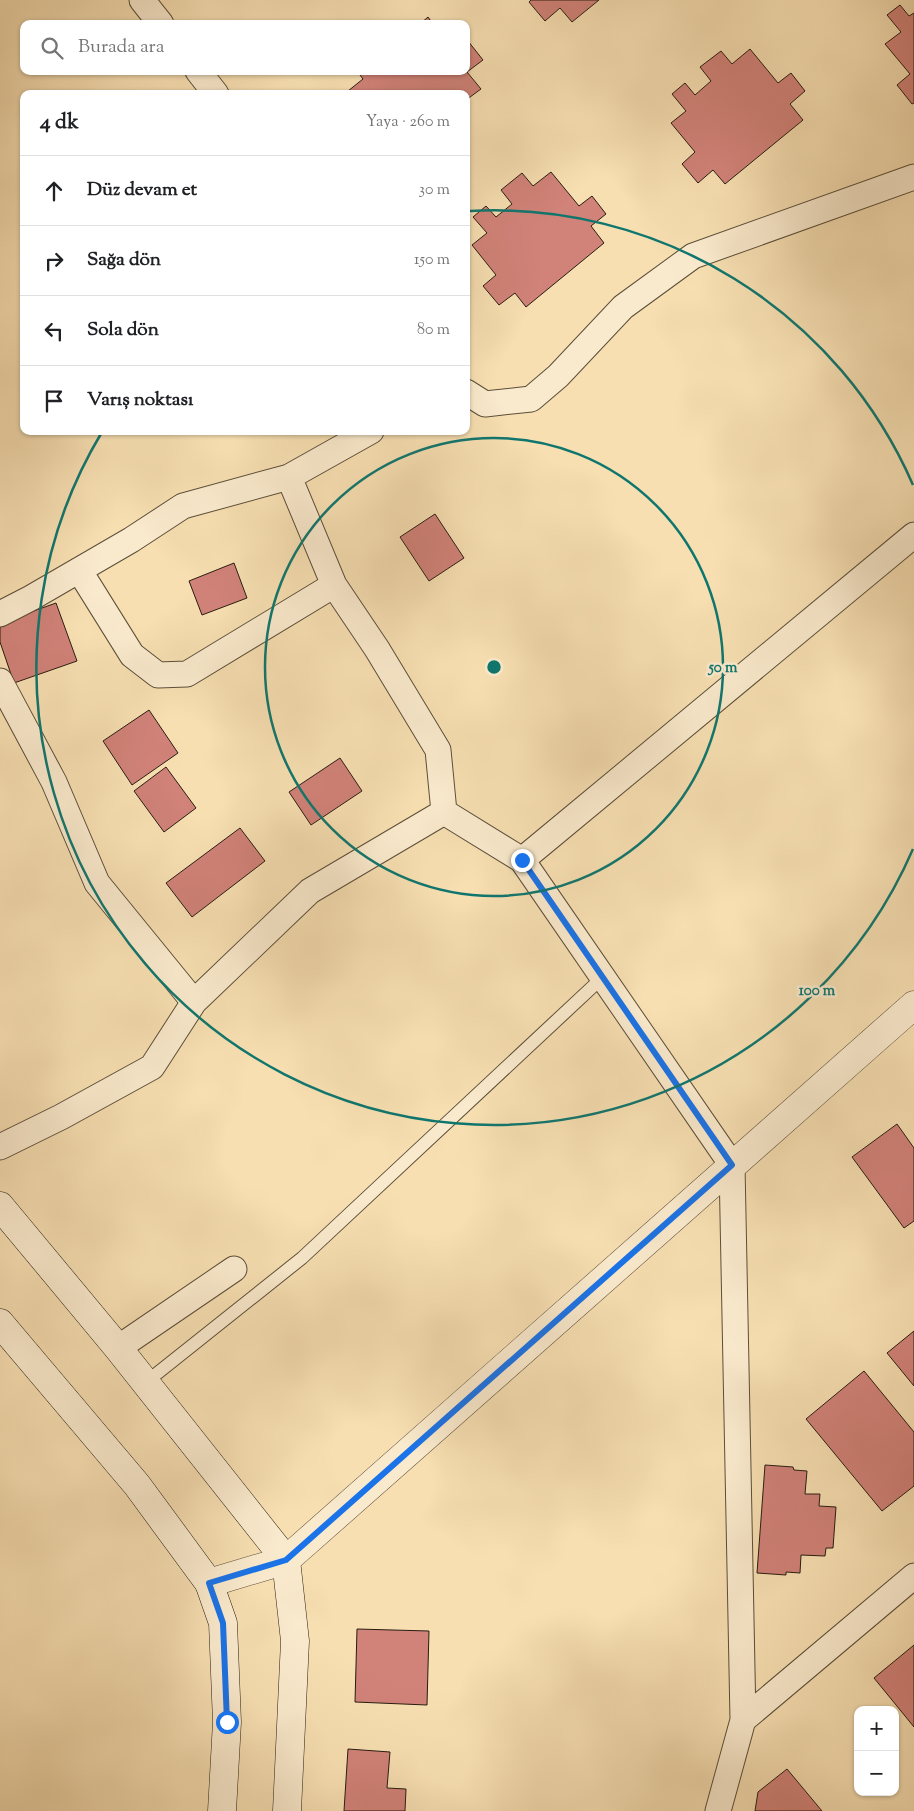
<!DOCTYPE html>
<html lang="tr">
<meta charset="utf-8">
<style>
:root{--surface:#fff;--page:#f6f6f6;--text:#202124;--muted:#757577;--line:#e0e0e0}
body{margin:0;font-family:"Sorts Mill Goudy",serif;background:var(--page);color:var(--text)}
.controls{position:absolute;right:15px;bottom:15px;display:grid;overflow:hidden;border-radius:10px;box-shadow:0 1px 4px #0004}
.controls button{width:45px;height:45px;display:grid;place-items:center;padding:0;border:0;border-bottom:1px solid var(--line);background:var(--surface);color:var(--text);font:25px sans-serif}
.stop{position:absolute;width:15px;height:15px;margin:-11px;border:4px solid #1a73e8;border-radius:50%;background:#fff}
.stop.end{background:#1a73e8;border-color:#fff;box-shadow:0 1px 5px #0008}
.list{margin:0;padding:0;list-style:none}
h2{display:flex;justify-content:space-between;align-items:center;height:65px;margin:0;padding:0 20px;font-size:21px}
h2 small{font-size:16px;font-weight:400;color:var(--muted)}
.list li{display:grid;grid-template-columns:32px 1fr auto;gap:15px;align-items:center;box-sizing:border-box;height:70px;padding:0 20px;border-top:1px solid var(--line)}
.list b{display:block;font-size:19px;white-space:nowrap}
.list em{font-size:16px;font-style:normal;color:var(--muted)}
.icon{flex:none;width:28px;height:28px;fill:none;stroke:currentColor;stroke-width:2;stroke-linecap:round;stroke-linejoin:round}
.map{position:relative;flex:none;width:914px;height:1811px;overflow:hidden}
.search{position:absolute;background:var(--surface);box-shadow:0 1px 4px #0004;left:20px;top:20px;width:450px;height:55px;display:flex;align-items:center;gap:12px;box-sizing:border-box;padding:0 18px;border-radius:10px;color:var(--muted);font-size:19px}
.panel{position:absolute;background:var(--surface);box-shadow:0 1px 4px #0004;left:20px;top:90px;width:450px;height:345px;border-radius:10px}
.map>svg:first-child{display:block}
.building{fill:#d18279;stroke:#271d11}
.lines{fill:none;stroke-linecap:round;stroke-linejoin:round}
.service-casing{stroke:#5b4e39;stroke-width:14}
.minor-casing{stroke:#5b4e39;stroke-width:27}
.tertiary-casing{stroke:#5b4e39;stroke-width:29}
.secondary-casing{stroke:#271d11;stroke-width:29}
.service{stroke:#faeacd;stroke-width:12}
.minor{stroke:#faeacd;stroke-width:25}
.tertiary{stroke:#faeacd;stroke-width:28}
.secondary{stroke:#faeacd;stroke-width:28}
.route{stroke:#1a73e8;stroke-width:6}
.ring{fill:none;stroke:#0f766e;stroke-width:2.5}
.centre{fill:#0f766e;stroke:#faeacd;stroke-width:2.5}
.ring-label{font-size:15px;text-anchor:middle;font-weight:bold;fill:#0f766e;stroke:#faeacd;stroke-width:5;stroke-linejoin:round;paint-order:stroke}
</style>
<div class="map">
<svg width="914" height="1811" viewBox="0 0 914 1811">
<rect width="100%" height="100%" fill="#f7dfb2"/>
<filter id="stains"><feTurbulence type="fractalNoise" baseFrequency=".004" numOctaves="4"/><feColorMatrix values="0 0 0 0 .2 0 0 0 0 .09 0 0 0 0 .02 0 0 0 .5 -.17"/></filter>
<radialGradient id="worn" r=".72"><stop offset=".6" stop-color="#630" stop-opacity="0"/><stop offset="1" stop-color="#630" stop-opacity=".3"/></radialGradient>
<path class="building" d="M531,0H599L572,22L560,8L545,21L529,2Z
M900,5L909,16L914,13V103L912,104L897,85L910,74L885,44L901,32L887,15Z
M428,17L433,24H420Z
M468,41L483,60L467,72L481,89L466,100V94H350L348,91L363,79L357,71H466V42Z
M750,49L778,83L791,73L805,91L790,104L803,120L725,184L713,170L698,183L682,164L695,152L671,123L686,111L672,94L685,83L695,95L711,81L700,67L721,51L732,64Z
M551,172L579,206L592,196L606,214L591,226L604,243L526,307L515,293L499,305L483,286L496,275L472,245L487,233L473,217L486,206L496,217L512,204L501,190L522,173L533,186Z
M435,514L464,558L429,581L400,537Z
M234,563L247,598L202,615L189,581Z
M56,603L77,661L14,683L0,642V623Z
M149,710L178,753L132,785L103,741Z
M340,758L362,791L311,825L289,792Z
M166,767L196,808L164,832L134,791Z
M240,828L265,861L192,917L166,883Z
M897,1124L914,1148V1221L904,1228L852,1157Z
M914,1331V1386L887,1353Z
M864,1371L914,1432V1486L882,1511L806,1419Z
M765,1465L793,1467L794,1470L807,1471L805,1494H820L819,1506L836,1507L833,1548H826L825,1556L801,1555L800,1573L786,1572V1575L757,1573Z
M357,1629L429,1631L427,1705L355,1702Z
M914,1645V1727L874,1678Z
M348,1749L390,1752L387,1788L406,1789L405,1811H344Z
M787,1769L822,1811H755L758,1792Z"/>
<g class="lines">
<defs>
<path id="service" d="M145,1383L302,1258L603,977"/>
<path id="minor" d="M142,0L161,24
M198,71L216,94
M466,392L485,404L531,399L558,376L623,307L693,256L914,177
M289,477L334,585L377,649L438,750L444,812
M79,570L132,655L158,675L187,674L334,585
M0,614L31,598L131,540L183,506L289,477L371,431
M0,681L54,782L97,883L194,1002
M522,860L914,535
M0,1147L61,1117L152,1067L194,1002L310,891L444,812L522,860L732,1165L743,1720
M118,1348L234,1269
M718,1811L743,1720L914,1576"/>
<path id="tertiary" d="M209,1583L286,1560L914,1005"/>
<path id="secondary" d="M0,1206L118,1348L286,1560L295,1641L287,1811
M0,1323L137,1485L209,1583L223,1623L227,1722L222,1811"/>
</defs>
<use href="#service" class="service-casing"/>
<use href="#minor" class="minor-casing"/>
<use href="#tertiary" class="tertiary-casing"/>
<use href="#secondary" class="secondary-casing"/>
<use href="#service" class="service"/>
<use href="#minor" class="minor"/>
<use href="#tertiary" class="tertiary"/>
<use href="#secondary" class="secondary"/>
</g>
<g class="lines">
<path class="route" d="M227,1722L223,1623L209,1583L286,1560L732,1165L522,860"/>
</g>
<g class="ring">
<circle cx="494" cy="667" r="229"/>
<path d="M913 849A457 457 0 1 1 102 432M470 211A457 457 0 0 1 913 485"/>
</g>
<circle cx="494" cy="667" r="8" class="centre"/>
<g class="ring-label">
<text x="723" y="672">50 m</text>
<text x="817" y="995">100 m</text>
</g>
<rect width="100%" height="100%" filter="url(#stains)"/>
<rect width="100%" height="100%" fill="url(#worn)"/>
</svg>
<div class="controls">
<button>+</button>
<button>−</button>
</div>
<div class="stop" style="left:227px;top:1722px"></div>
<div class="stop end" style="left:522px;top:860px"></div>
<div class="search"><svg class="icon" aria-label="search" viewBox="0 0 24 24"><circle cx="10" cy="10" r="6"/><path d="M15 15l6 6"/></svg>Burada ara</div>
<section class="panel">
<h2>4 dk<small>Yaya · 260 m</small></h2>
<ul class="list">
<li><svg class="icon" aria-label="ahead" viewBox="0 0 24 24"><path d="M12 20V5M6 11l6-6 6 6"/></svg><div><b>Düz devam et</b></div><em>30 m</em></li>
<li><svg class="icon" aria-label="right" viewBox="0 0 24 24"><path d="M7 20v-9h11M14 6l5 5-5 5"/></svg><div><b>Sağa dön</b></div><em>150 m</em></li>
<li><svg class="icon" aria-label="left" viewBox="0 0 24 24"><path d="M17 20v-9H6M10 6l-5 5 5 5"/></svg><div><b>Sola dön</b></div><em>80 m</em></li>
<li><svg class="icon" aria-label="arrive" viewBox="0 0 24 24"><path d="M6 21V4h12l-3 4 3 4H6"/></svg><div><b>Varış noktası</b></div></li>
</ul>
</section>
</div>
